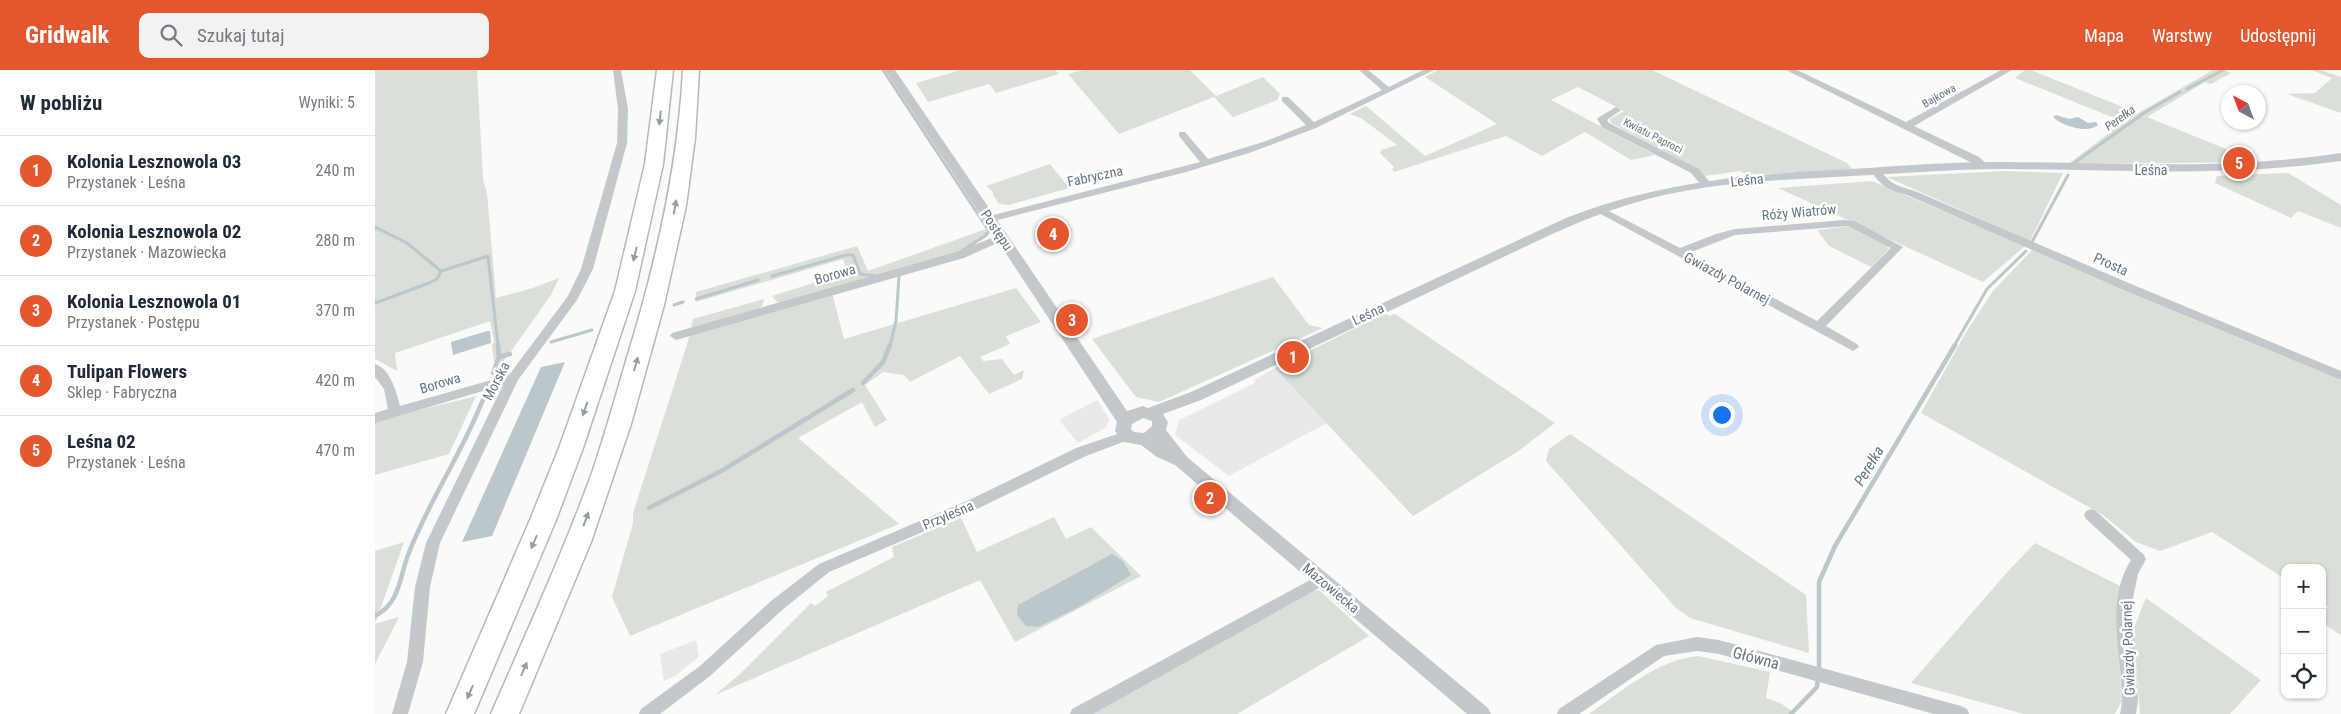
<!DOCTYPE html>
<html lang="pl">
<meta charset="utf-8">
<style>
:root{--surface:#fff;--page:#f2f2f3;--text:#1f2937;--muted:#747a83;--line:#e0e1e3;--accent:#e4572e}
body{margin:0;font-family:"Roboto Condensed",sans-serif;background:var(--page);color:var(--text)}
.controls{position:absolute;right:15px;bottom:15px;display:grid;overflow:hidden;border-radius:10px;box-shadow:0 1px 4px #0004}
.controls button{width:45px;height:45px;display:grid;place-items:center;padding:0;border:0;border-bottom:1px solid var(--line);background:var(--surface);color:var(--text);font:25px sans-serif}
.compass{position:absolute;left:1846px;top:15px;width:45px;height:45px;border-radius:50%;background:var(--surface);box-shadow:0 1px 4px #0004;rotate:319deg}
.you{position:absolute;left:1346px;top:344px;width:18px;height:18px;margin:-12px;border:4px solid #fff;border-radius:50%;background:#1a73e8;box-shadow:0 0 0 8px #1a73e833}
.badge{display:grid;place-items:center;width:32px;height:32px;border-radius:50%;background:var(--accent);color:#fff;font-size:16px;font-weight:700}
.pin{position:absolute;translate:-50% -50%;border:2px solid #fff;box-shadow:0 1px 5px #0006}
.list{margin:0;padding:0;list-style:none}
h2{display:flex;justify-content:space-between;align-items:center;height:65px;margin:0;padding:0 20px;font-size:21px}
h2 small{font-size:16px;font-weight:400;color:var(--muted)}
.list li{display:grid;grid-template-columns:32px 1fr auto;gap:15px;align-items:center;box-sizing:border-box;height:70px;padding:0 20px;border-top:1px solid var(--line)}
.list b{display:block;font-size:19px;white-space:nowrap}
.list p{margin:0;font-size:16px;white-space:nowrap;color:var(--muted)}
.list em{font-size:16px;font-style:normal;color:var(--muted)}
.icon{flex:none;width:28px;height:28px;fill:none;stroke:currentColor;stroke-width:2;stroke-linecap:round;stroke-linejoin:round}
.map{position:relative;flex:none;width:1966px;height:644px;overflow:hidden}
header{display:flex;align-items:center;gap:30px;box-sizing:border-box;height:70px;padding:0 25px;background:var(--accent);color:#fff}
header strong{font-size:24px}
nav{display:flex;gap:28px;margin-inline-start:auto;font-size:18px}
.search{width:350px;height:45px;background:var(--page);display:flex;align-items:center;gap:12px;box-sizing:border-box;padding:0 18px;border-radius:10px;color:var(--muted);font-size:19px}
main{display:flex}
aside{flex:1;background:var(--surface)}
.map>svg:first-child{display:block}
.built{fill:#e8e9e9}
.green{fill:#dadfd7}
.water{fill:#bbc7cb}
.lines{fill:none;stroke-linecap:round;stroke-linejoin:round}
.stream-far1{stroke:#bbc7cb;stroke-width:3}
.stream{stroke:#bbc7cb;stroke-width:4.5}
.motorway-casing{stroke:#b4b9bd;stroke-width:3}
.minor{fill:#c3c8cc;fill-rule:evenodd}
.tertiary{fill:#c3c8cc;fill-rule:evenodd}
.motorway{fill:#fff;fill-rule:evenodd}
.oneway{fill:#939fa8}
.labels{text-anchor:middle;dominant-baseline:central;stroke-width:5;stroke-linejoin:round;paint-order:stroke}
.far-street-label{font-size:11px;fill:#657683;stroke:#fff}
.far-water-label{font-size:12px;font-style:italic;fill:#60757c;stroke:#fff}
.street-label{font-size:14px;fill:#657683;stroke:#fff}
.water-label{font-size:15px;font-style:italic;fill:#60757c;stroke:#fff}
.near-street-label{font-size:16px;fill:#657683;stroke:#fff}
</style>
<header>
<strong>Gridwalk</strong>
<div class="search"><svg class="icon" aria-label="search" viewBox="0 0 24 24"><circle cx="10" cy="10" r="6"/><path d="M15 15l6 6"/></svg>Szukaj tutaj</div>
<nav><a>Mapa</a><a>Warstwy</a><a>Udostępnij</a></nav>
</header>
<main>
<aside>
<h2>W pobliżu<small>Wyniki: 5</small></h2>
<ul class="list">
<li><span class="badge">1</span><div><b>Kolonia Lesznowola 03</b><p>Przystanek · Leśna</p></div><em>240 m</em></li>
<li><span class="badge">2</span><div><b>Kolonia Lesznowola 02</b><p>Przystanek · Mazowiecka</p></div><em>280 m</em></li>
<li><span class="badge">3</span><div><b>Kolonia Lesznowola 01</b><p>Przystanek · Postępu</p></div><em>370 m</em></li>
<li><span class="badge">4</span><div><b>Tulipan Flowers</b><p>Sklep · Fabryczna</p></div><em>420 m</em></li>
<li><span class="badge">5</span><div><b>Leśna 02</b><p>Przystanek · Leśna</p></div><em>470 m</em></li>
</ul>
</aside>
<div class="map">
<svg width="1966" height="644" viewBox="0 0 1966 644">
<rect width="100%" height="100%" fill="#fafaf8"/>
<path class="built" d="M900,298L952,353L854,406L800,365L804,350L880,313L879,310Z
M722,330L735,350L730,358L703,373L684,350Z
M321,570L324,587L300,606L289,611L285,584Z"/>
<path class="green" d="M0,0H102L108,109L112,123L121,228L158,218L184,208L176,225L129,291L119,292L117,275L119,272L115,251L20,283L22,301L0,289Z
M586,0H680L684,4L621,23L614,14L553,32L541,13Z
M708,0H815L841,26L888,7L905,24L902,30L858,47L839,27L744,64L693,4Z
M1063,0H1277L1472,93L1477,99L1372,105L1365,101L1330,106L1325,100L1236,53L1235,49L1249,41L1203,17L1176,30L1280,85L1256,90L1210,62L1167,86L1131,66L1019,102L1017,99L1019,97L1005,83L1006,80L1022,75L986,48L975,44L991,36L1050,86L1122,54L1050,7Z
M1650,0H1656L1763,43L1838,0H1853L1851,1L1856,3L1836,14L1830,12L1772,47L1883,92L1693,94L1749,52L1640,8Z
M1936,0H1945L1966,7V43L1912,24L1940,23L1957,8Z
M675,94L694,118L634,135L624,134L618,125V122L611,116Z
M1629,101L1688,103L1655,171L1512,107Z
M1913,103L1966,135V158L1923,141L1916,148L1840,113L1842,106Z
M1497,111L1650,176L1608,212L1403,118Z
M1476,156L1511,173L1514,179L1496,197L1454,176L1442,160Z
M614,158V164L590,181L409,232H402L397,226L473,202L468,189L321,232V222L482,176L493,201Z
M1657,180L1745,219L1966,310V565L1947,553V544L1953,537L1947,534V498H1910V509L1837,462L1785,481L1761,472L1728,445L1546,343L1590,264L1618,221Z
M898,207L934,255L948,258L784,332L761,327L717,269Z
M641,218L666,252L631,266L635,274L605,287L608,291L627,289L639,305L649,300L647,309L614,324L585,286L535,312L529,305L508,302L490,315L512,350L500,357L487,332L423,368L524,454L255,566L237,527L258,453V443L315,265L457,223L469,269Z
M389,229L387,236L382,239L316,258L318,249Z
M1011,243L1014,246L1020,244L1180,353L1142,382L1038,446L900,298Z
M101,326L74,384L0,405V351Z
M1195,364L1431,525L1434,583L1315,548L1301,538L1171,391L1174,379Z
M679,447L691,469L716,457L766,506L640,572L605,510L340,625L365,604L436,533L440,536L453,526L451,522L519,487L517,477L586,448L602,482Z
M29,472L0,554L24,547L0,594V481Z
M1660,473L1747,517L1745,594L1746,632L1740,644H1649L1536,613L1635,499Z
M944,520L994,566L862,644H710L936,521Z
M1771,528L1886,610L1855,644H1765L1758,560Z
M1323,586L1395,602L1391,628L1407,634L1421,644H1214C1247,621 1282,590 1323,586Z"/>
<path class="water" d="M1681,45L1694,49L1703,47L1713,53L1721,52L1723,55C1713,64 1687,56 1678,47Z
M112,261H115L116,273L78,285L76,272Z
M190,292L117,466L87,472L166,297Z
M737,484L748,491L756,505L702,538L663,557L651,556L642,545L643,535Z"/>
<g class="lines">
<path class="stream-far1" d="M508,0L614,161L610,166L588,180
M1812,19L1848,0
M1699,93L1769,43L1805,22
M0,157L32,173L66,201L62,209L54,213L0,233
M1657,172L1693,105
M66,201L113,186L123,276
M397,206L471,185H478L485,204L500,206
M321,229L383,210
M299,235L308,232
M176,272L217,260
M515,276L521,251L524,206
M1579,276L1612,219L1651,181"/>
<path class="stream" d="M123,275L124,287L135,284
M118,303L124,287
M488,313L508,292L515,275
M274,438L348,400L478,320
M0,546C25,533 24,509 33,485C54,430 88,382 109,327
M1444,600V512L1460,476L1580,275
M1416,644L1442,617L1443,607"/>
<defs>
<path id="motorway" d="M282,0H298L288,94L260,221L208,378L181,450L99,644H71L155,450L184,378L240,221L270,94Z
M308,0H324L320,68L311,136L289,235L256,354L216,472L144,644H116C151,563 188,483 218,400C231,361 242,321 254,281C282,189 303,96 308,0Z"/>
</defs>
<use href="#motorway" class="motorway-casing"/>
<path class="minor" d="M238,0H246L253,39L252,73L218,199L202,230L143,310L65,473L55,517L48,592L33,644H17L32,592L40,517L51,473L128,315L0,353V343L13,339L9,319L0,307V294C15,298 22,323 25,336L134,305L193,226L206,199L242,73L243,39Z
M984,0H993L1014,17L1048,0H1059L941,58L874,83L811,102L615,152L610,149L611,147L825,92L804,66V62H810L833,89L891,71L931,55L907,31V27H913L939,52L1007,20Z
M1411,0H1422L1531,52L1626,0H1637L1539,56L1604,87L1614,96L1609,99Z
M1241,37L1246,40L1232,50L1234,53L1324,99L1337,115L1336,117H1328L1316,103L1227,57L1222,49L1224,47Z
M1501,98C1507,100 1508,105 1513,109C1520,116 1530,118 1540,121L1756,214L1966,301V310L1748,220L1532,125C1516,121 1505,116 1496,101Z
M1226,137L1305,178L1341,164L1360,159L1469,150L1479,151L1528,177L1451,256L1482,274L1484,277L1478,281L1222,142L1221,140ZM1473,156L1516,178L1442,251L1314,183L1360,165Z
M627,164L632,167L631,169L589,188L301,270L295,266L297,263L581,182Z
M751,361L756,363L757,366L756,369L711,386L604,438L454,502L406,541L335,606L285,644H264L266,639L325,596L396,531L444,494L594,430L701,378Z
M1716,439L1721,441L1769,485L1771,489L1763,504L1757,533L1763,630L1761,644H1745C1748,633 1746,620 1746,609C1743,569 1733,526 1756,490L1711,449L1709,445L1711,441Z
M946,504L951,506L953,510L951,514L718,644H695L697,639Z
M1322,567L1344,570L1586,636L1592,639L1594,644H1559L1344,584L1322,581L1289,586L1204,644H1182L1184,639L1281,575Z"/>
<path class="tertiary" d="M510,0H520L752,341L768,336L773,338L816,322L1191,148C1279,114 1363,105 1456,100C1515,97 1574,91 1633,92C1746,93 1854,100 1966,83V91C1852,107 1747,100 1633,99C1575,99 1518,104 1460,107C1399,110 1336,113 1277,128C1241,137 1208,150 1175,165L826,330L788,344L793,352L791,360L812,387L1113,638L1116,644H1092L800,395L782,387L766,375L749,372L740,361L742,352ZM768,348L777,351V356L769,363L759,362L756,359L757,354Z"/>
<use href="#motorway" class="motorway"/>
</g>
<defs><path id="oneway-solid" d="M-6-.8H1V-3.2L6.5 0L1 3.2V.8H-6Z" transform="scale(1.25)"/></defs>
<g class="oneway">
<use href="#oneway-solid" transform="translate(285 48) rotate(96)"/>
<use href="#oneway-solid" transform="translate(300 137) rotate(-80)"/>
<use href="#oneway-solid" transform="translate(260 184) rotate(104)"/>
<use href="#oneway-solid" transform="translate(261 294) rotate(-74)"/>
<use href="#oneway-solid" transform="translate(210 339) rotate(109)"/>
<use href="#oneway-solid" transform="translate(211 449) rotate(-70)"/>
<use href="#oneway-solid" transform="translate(159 472) rotate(113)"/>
<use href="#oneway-solid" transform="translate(149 599) rotate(-67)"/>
<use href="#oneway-solid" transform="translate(95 622) rotate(114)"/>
</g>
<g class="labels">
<g class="far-street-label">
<text transform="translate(1564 26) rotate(-29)">Bajkowa</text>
<text transform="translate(1278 66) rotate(27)">Kwiatu Paproci</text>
</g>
<g class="far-water-label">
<text transform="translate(1745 48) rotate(-36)">Perełka</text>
</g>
<g class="street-label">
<text x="1776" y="100">Leśna</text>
<text transform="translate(720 106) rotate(-12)">Fabryczna</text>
<text transform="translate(1372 110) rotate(-6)">Leśna</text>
<text transform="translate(1424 142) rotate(-5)">Róży Wiatrów</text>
<text transform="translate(622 160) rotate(56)">Postępu</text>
<text transform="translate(1736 194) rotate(24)">Prosta</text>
<text transform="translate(460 204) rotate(-16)">Borowa</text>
<text transform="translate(1352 208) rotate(28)">Gwiazdy Polarnej</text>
<text transform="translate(993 244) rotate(-25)">Leśna</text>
<text transform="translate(121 311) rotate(-62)">Morska</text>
<text transform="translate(65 313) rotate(-17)">Borowa</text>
<text transform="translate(573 445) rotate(-23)">Przyleśna</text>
<text transform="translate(956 518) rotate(40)">Mazowiecka</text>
<text transform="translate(1753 578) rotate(-92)">Gwiazdy Polarnej</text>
</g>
<g class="water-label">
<text transform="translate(1494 396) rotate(-59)">Perełka</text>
</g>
<g class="near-street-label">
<text transform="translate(1381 588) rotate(15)">Główna</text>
</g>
</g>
</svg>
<div class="controls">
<button>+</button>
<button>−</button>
<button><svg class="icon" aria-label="locate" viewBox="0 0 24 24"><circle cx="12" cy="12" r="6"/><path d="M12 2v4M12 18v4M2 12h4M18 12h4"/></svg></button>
</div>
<svg class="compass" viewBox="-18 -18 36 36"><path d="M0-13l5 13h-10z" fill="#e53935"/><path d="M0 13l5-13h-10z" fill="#747a83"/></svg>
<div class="you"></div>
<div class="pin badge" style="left:918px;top:287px">1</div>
<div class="pin badge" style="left:835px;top:428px">2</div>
<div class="pin badge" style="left:697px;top:250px">3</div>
<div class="pin badge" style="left:678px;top:164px">4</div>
<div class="pin badge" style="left:1864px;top:93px">5</div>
</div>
</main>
